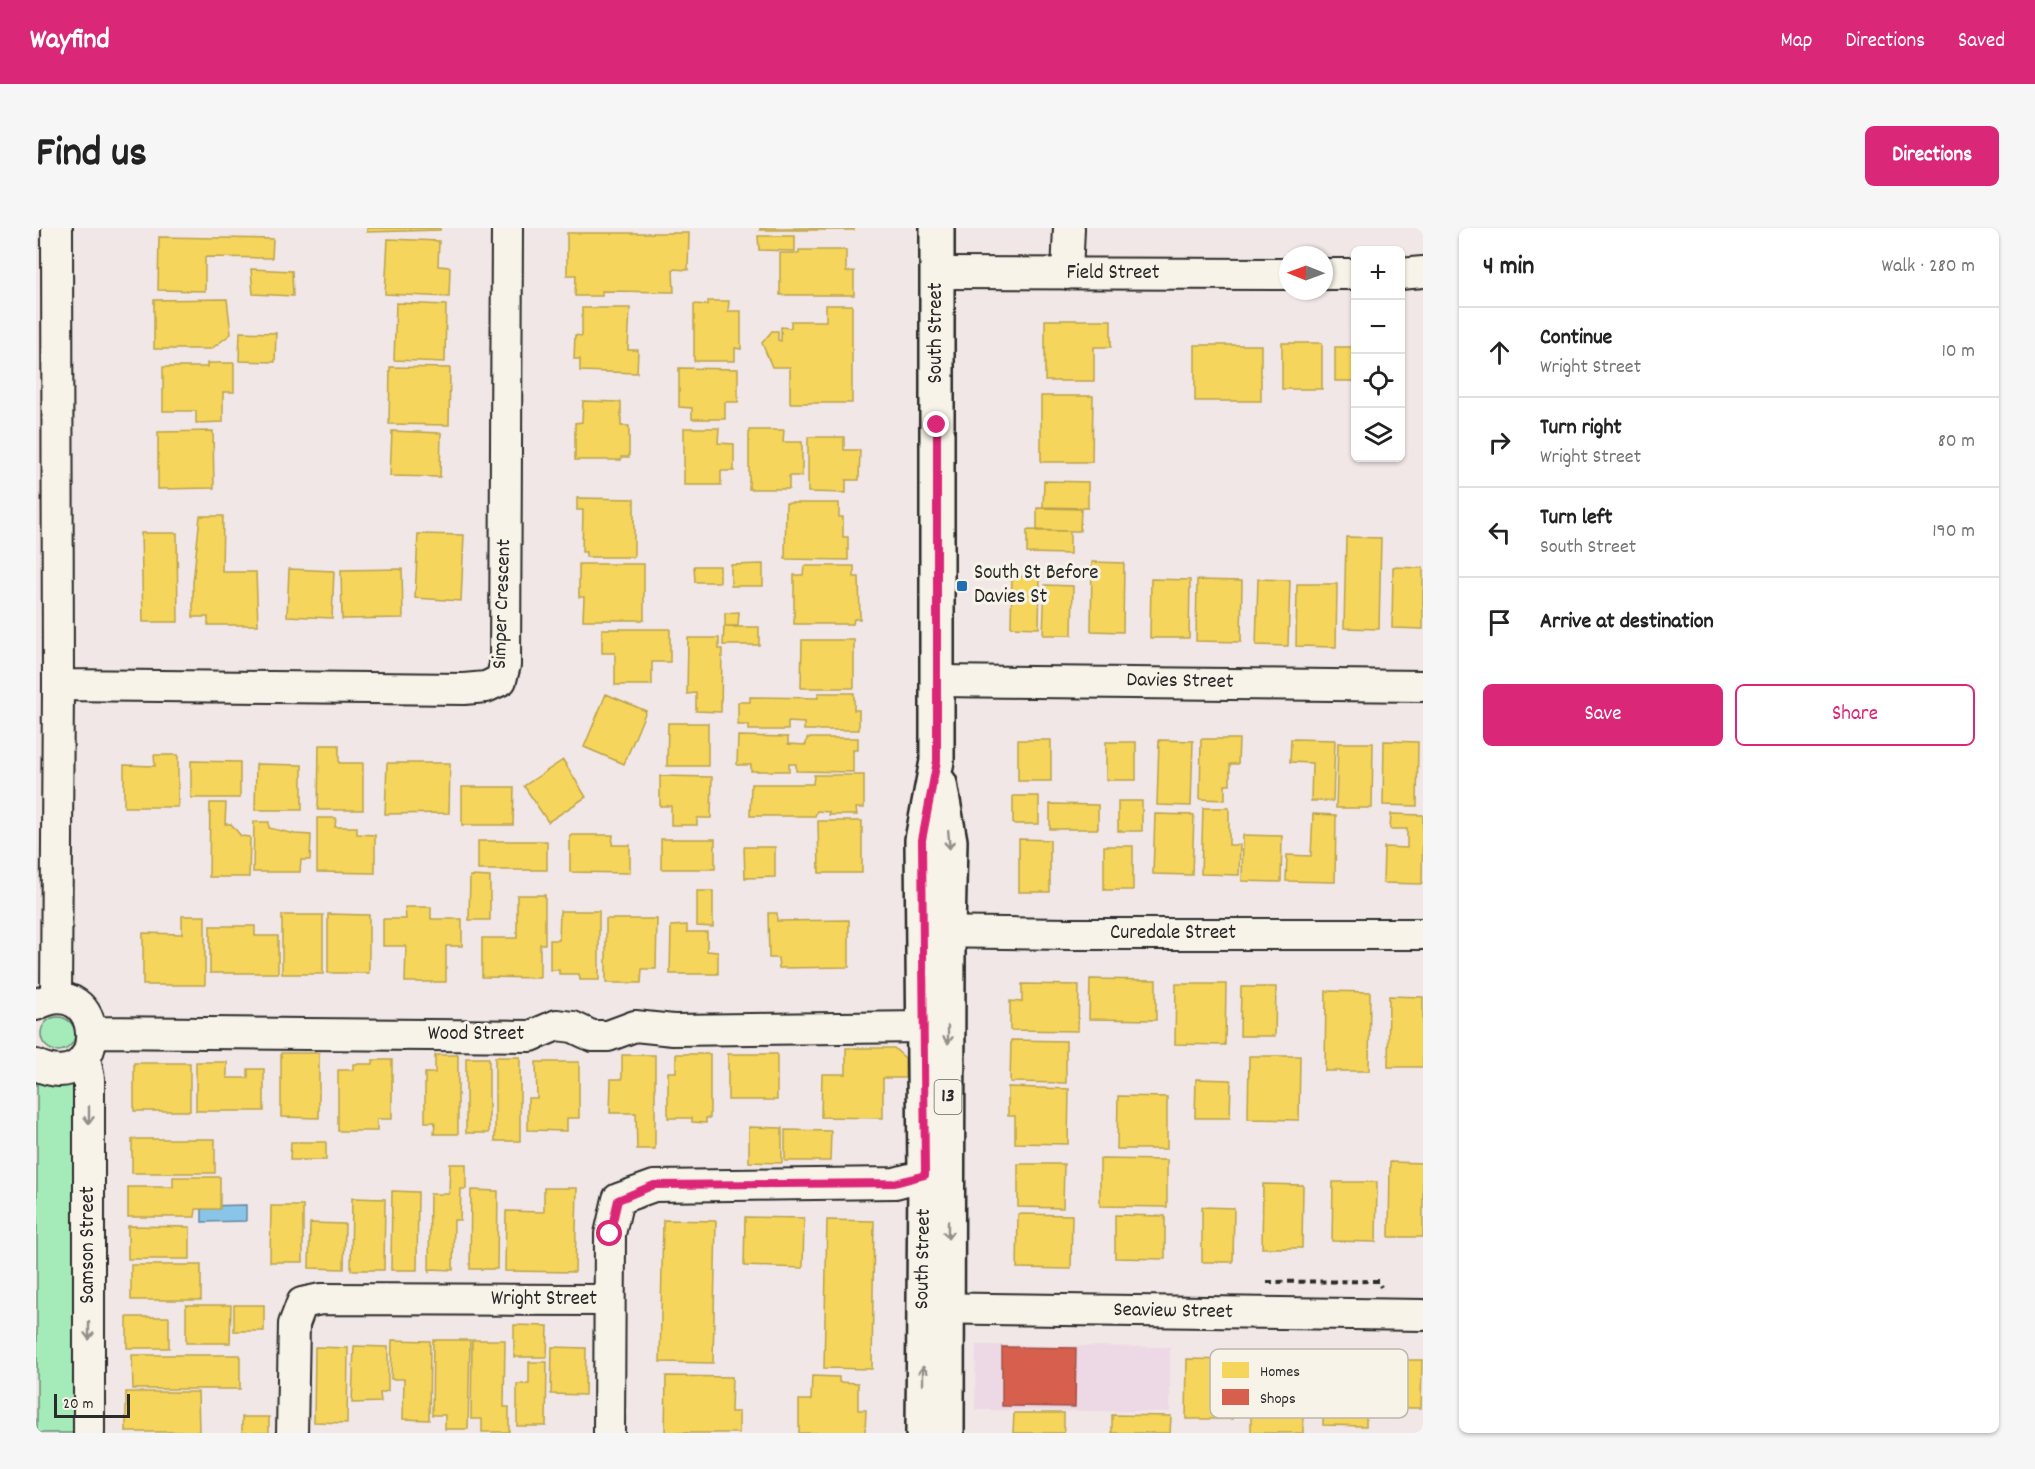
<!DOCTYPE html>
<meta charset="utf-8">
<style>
:root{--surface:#fff;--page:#f6f6f6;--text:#222;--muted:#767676;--line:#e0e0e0;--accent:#db2777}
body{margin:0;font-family:Dekko,sans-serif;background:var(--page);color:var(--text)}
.controls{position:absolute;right:18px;top:18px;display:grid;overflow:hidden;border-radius:9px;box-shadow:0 2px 4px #0004}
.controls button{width:54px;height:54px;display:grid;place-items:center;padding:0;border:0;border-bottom:2px solid var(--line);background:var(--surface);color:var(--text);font:30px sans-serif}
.compass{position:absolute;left:1243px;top:18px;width:54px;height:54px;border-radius:50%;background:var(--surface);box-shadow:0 2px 4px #0004;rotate:271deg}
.scale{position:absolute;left:18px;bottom:15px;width:76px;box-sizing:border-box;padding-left:6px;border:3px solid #2b2b2b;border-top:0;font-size:16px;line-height:21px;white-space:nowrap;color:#2b2b2b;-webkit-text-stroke:4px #f7f3e8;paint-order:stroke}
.stop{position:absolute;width:18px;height:18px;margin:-14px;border:4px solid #db2777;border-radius:50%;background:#fff}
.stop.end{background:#db2777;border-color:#fff;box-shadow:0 2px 6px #0008}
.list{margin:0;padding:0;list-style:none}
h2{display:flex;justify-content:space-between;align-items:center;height:78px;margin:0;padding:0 24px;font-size:26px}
h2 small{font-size:20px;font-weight:400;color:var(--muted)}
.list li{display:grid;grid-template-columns:39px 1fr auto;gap:18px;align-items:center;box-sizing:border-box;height:90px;padding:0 24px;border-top:2px solid var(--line)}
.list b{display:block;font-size:22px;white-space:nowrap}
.list p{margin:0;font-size:20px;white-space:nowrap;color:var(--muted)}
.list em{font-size:20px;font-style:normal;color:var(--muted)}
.actions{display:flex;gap:12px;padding:18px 24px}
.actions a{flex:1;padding:14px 0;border:2px solid var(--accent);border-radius:9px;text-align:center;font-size:21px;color:var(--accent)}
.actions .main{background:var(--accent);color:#fff}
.icon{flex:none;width:33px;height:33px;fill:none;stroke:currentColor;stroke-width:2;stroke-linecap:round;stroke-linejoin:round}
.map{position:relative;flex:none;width:1387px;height:1205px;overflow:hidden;border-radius:9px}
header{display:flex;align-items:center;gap:36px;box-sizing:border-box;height:84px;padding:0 30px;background:var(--accent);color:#fff}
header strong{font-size:28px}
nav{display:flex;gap:33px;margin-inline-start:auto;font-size:21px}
.intro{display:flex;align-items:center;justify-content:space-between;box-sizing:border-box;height:144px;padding:0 36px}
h1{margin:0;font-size:42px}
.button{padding:15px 27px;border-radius:9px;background:var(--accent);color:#fff;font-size:21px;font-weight:700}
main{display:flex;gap:36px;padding:0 36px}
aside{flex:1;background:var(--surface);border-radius:9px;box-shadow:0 2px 4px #0004}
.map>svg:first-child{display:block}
.built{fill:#ecd9e5}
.green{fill:#a4ebb9;stroke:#688b72;stroke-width:1.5}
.water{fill:#89c5e9;stroke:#63879d;stroke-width:1.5}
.homes{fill:#f6d55c;stroke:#b9a24d;stroke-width:1.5}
.shops{fill:#d6604d;stroke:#a35043;stroke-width:1.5}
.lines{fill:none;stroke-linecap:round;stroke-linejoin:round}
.street-casing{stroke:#2b2b2b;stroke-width:34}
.primary-casing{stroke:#2b2b2b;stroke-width:38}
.path{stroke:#2b2b2b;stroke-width:4;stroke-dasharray:6 4.5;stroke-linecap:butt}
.street{stroke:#f7f3e8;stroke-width:30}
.primary{stroke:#f7f3e8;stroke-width:33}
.oneway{stroke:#918f8a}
.route{stroke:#db2777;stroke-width:8}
.poi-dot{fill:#1f6fb2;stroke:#f7f3e8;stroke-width:2}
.labels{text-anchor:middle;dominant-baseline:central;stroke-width:6;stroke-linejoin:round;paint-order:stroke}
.shield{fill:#f7f3e8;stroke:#686764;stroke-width:1.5}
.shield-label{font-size:20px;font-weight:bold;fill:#2b2b2b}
.street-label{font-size:21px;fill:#2b2b2b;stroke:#f7f3e8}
.poi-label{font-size:21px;fill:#2b2b2b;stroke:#f7f3e8;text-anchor:start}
.key{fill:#f7f3e8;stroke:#bab7af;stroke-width:1.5}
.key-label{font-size:16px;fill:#2b2b2b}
</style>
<header>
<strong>Wayfind</strong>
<nav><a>Map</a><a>Directions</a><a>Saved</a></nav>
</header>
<div class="intro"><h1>Find us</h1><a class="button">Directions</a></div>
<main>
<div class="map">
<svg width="1387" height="1205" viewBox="0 0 1387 1205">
<rect width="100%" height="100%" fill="#f2e7e7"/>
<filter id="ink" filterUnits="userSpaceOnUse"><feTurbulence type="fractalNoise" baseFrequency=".0167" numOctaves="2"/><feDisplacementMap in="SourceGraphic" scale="12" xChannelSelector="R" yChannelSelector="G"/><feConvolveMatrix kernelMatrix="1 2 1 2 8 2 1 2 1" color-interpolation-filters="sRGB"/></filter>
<g filter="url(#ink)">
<path class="built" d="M940,1117L1134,1119V1184L939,1182Z"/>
<path class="green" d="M5 806a17 17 0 1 1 34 0a17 17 0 1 1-34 0Z
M1,848H43L41,1205H1Z"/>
<path class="water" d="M210,977V993L166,994V978Z"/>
<path class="homes" d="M331,0H404V2L331,4Z
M724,0H818V2H724Z
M531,5H653L652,42L637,41L638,64L566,63V68H539L540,47H531Z
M722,8H759V23L723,22Z
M123,9L237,11L236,30L169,29V63L122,62Z
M352,11L403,13L402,38L414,39L413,69L349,66Z
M763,22H810V44L818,43V67H744V25H763Z
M215,41L256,43L257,68L217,66Z
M191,71L195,106L175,121H118V72Z
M672,73H693L692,83H705V121L699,120V133H658V76L672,77Z
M360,75L410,77L409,134L358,132Z
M790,77H816V175H754V139H736L726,115L736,103H742V112L745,113V99L755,100V93H790Z
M546,80H594L592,122H602L601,145L544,143V131H538L539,107L546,108Z
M1009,92H1075V119H1058V153H1009Z
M204,104L240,105L239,134L203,133Z
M1246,115H1286V161H1246Z
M1159,117H1225V173H1159Z
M1299,119H1320V153H1299Z
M171,135H198V164H187V194L160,195V183H127V139H171Z
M354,139L414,140L413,197L353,196Z
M643,140L702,141V174H689V191H656V180L643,179Z
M1005,168H1057L1056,234H1005Z
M547,173L585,174V198H593V229H585V232H539V195L546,194Z
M648,200H683L682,215L698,216V243H685V257H648Z
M713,202H748L747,214H766V248H753V261H713Z
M177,203L178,260L122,261V204Z
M356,203L405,205L404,249L354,248Z
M772,209H808V222H824L823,252H810V265L772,264Z
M1008,253L1052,254V280L1007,279Z
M541,270L598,271V329H550V324H546L547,282H541Z
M750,275H803V289H807V309H812V332L749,331Z
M1001,280L1045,281L1044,303H1001Z
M164,288H187L186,344H220L222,397H172V389H157V355Z
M991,302L1034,303V326L991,325Z
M105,305H141L142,394H107Z
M382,306L428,307L425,373L379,370Z
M1310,309L1345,310L1343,401L1308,400Z
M1056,334L1088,335L1087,404L1055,403Z
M543,336H608V392H547L548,369H543Z
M727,336V358H695V337Z
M658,338H684V354H659Z
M768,338H818V349H823L824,391H818L817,396H758V347H767Z
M1357,339L1387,340V401L1356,400Z
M253,341L298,343L296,390L251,388Z
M366,341L367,390L306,391L305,342Z
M976,348L1004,349L1003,400L975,399Z
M1115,351L1154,352L1153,410H1114Z
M1222,351L1254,352L1252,418L1220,417Z
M1161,352L1206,353L1205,414L1160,413Z
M1261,356H1301L1300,419L1260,418Z
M1009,357L1037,358L1036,407H1007Z
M703,384L702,398H689V385Z
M688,399H723V417H687Z
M566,401H634V434H616V457H579V425H566Z
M652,410H683V421H686L685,484L660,483V465L651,466Z
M766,412H818V460H765Z
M782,465H818V482H823V502H768V495L752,494V502H713V497H702V474H714V469L782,470Z
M570,466L610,483L588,536L548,519Z
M632,495H672V538H631Z
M702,508L752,509V516L770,517L771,510H822V522H817V544L760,543V536H753V543H715V537H701Z
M1165,511H1203L1202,536H1194V557H1189V572L1164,571Z
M1255,511L1299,512L1297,573H1275L1276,535L1254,534Z
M982,512H1015V553H982Z
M1123,512L1157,513L1155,578L1121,577Z
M1348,513L1382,514L1381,578L1347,577Z
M1070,514H1100V552H1070Z
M1302,515H1337L1336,580H1300Z
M283,517H303V535H327V582H282Z
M118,527H142V579H88V537L119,538Z
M527,532L550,569L512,594L488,558Z
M155,533L204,534V570H155Z
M351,535H414L413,585L349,586Z
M220,536L266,537V582H219Z
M778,547H828V580H820L821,587H793V584L781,583L779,588H714L715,556H777Z
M624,548L676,549L675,590H661V597H635V578H624Z
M426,559H478L477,597H426Z
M977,568H1003V596H977Z
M1082,573H1106V603H1082Z
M174,575H190L189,596H195L205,608L214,609L213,649H173Z
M1014,576L1062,577V601H1014Z
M1167,580H1193V617H1204L1203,647L1165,646Z
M1119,586L1158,587L1156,647L1117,646Z
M1277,586L1300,587L1299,654L1250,653L1251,627L1275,628Z
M1355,586L1387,587L1386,656L1347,655L1348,619L1371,620V601H1354Z
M281,590H300L299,599H321V606L339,607V645L281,644Z
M782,593H826V645H783Z
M218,594H233V600L259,606L275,607L274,632H265L264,644H217Z
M534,607H577L576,617H594V645L534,644Z
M1207,607L1246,608L1245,654L1206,653Z
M625,611H679V641H625Z
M983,611L1014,612V664H983Z
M442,613H511V642H442Z
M1068,618H1097V662H1068Z
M708,619H739V649L709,650Z
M434,648L454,649V692H433Z
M661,663H677V699L661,698Z
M481,667H509V716H504V750L446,749V710H481Z
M369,679H395V691H426V718H410V754H369L370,718H347V691H370Z
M524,683H563V752H544L543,746H523V742H514V712H523Z
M732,685H741V693L813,692V739L743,740L742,730H733Z
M292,686L333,687V745H292Z
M246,687H287V746H246Z
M146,688H169V757H107V705L146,706Z
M570,691H621L620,741H606L605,755H570Z
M651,697V704H671V723L682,724V746H634L635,698Z
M174,698H219V708H242V745H174Z
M1054,751L1120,752V792L1053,791Z
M986,756L1043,757L1042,803L974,802V773L986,774Z
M1140,756H1190L1189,817L1139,816Z
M1205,759H1240L1239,808H1204Z
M1290,763L1334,764L1333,843H1289Z
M1353,768L1387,769V839H1352Z
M975,812L1030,813V855L974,854Z
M810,820H858L869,830V850H847V890L785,889L786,846H810Z
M245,825H283V890L245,889Z
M640,826H674V890H670V895L656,894V890H632V844H640Z
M692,826H741V872H692Z
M399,827H422V906H398L399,894H389V845H399Z
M586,827H619V921H601L600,885H574L575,851H586Z
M1213,828H1264L1263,892L1212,891Z
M459,829H484V913H459Z
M430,830H453V905H430Z
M337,832H356V891H341V903H302V842H317V836H337Z
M160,834H191V850H212V841H228V883H160Z
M500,834H543V890H531V903L492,902V870H501Z
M98,835H154V883H98Z
M1160,851L1195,852L1194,890H1159Z
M972,859L1033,861L1032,916L979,915V888H972Z
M1082,868L1131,869V921H1081Z
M713,899L746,900V935L713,934Z
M749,902L795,903L794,933H749Z
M96,911H179V945H96Z
M255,914H290V932H254Z
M1064,931L1131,932V979L1064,978Z
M1354,934L1387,935V1009H1353Z
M414,936H430V961H425L424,992H418L417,1042L394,1041L393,1045L394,966H413Z
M982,936H1028L1027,980L982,979Z
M137,949H184V981H160L159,989H92V959H137Z
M1297,954H1341L1340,1014L1296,1013Z
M1227,956L1267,957L1266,1020H1226Z
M508,960H541L539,1044L469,1043L470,983L508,984Z
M435,962L462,963L461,1041H434Z
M356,963L382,964L381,1042H355Z
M316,970L349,971L348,1042H315Z
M235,978H267V1034H234Z
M1166,979L1198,980L1197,1034H1166Z
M982,986L1036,987L1035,1041L981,1040Z
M1079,987L1129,988V1031L1079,1030Z
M709,989L768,990L767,1040L708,1038Z
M627,992L680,993L677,1135L624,1134Z
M791,992L838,993L836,1141L788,1140Z
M274,995L309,996L308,1041L273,1040Z
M92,998L154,999V1031H92Z
M95,1037H165V1072H95Z
M150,1077H195L194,1115H150Z
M198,1077H228V1103H198Z
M91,1089H133V1120H91Z
M478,1097L512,1098L511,1129H478Z
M356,1112L394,1113L393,1192L367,1191L368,1151H355Z
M397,1112H434L432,1201H409V1187H396Z
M436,1112H469L468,1179H473V1204H446V1191H435Z
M318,1118L352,1119V1163L344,1165L345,1174L316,1175Z
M279,1119L312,1120L311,1195L278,1194Z
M516,1119L550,1120L549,1167L515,1166Z
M96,1127H204V1161H97Z
M1288,1130L1330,1131V1198L1287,1197Z
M1151,1131L1196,1132V1191H1150Z
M1349,1132H1386L1385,1180H1348Z
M493,1134H511L510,1198H481V1156H493Z
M1215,1143L1267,1144V1205H1215Z
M630,1148L696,1149L695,1184H703V1205H629Z
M776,1148L803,1149V1154L822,1155V1182H830L829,1205H763V1172H775Z
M90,1164H162L163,1204H90Z
M978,1185H1028V1205H977Z
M1076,1187L1135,1188L1134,1205H1076Z
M206,1189H233V1205H206Z"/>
<path class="shops" d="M966,1119L1040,1120L1039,1179L966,1178Z"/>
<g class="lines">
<defs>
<path id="street" d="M902,45L1252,46
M1031,46L1033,0
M1288,46H1320
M1364,46L1387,44
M902,453L1387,458
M22,457L428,461L450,459L465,452L469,437L471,0
M887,704L1036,706H1387
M20,770L22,457L21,0
M0,777C70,740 77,871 0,837
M57,804L495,808L521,797L537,799L556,808H572L599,798L637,802L888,799
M49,829L53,851V1205
M887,1080L1387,1087
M256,1205L258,1096L266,1075L285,1071L572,1072
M573,1205L574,1006L582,971L618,958L859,955L889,947"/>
<path id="primary" d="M904,556L914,613L912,703L911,1205
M887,1205L889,947L886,612L901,533V0"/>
</defs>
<use href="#street" class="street-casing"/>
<use href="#primary" class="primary-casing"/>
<path class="path" d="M1231,1054L1342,1053L1345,1059"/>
<use href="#street" class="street"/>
<use href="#primary" class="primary"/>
</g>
<defs><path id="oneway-shaft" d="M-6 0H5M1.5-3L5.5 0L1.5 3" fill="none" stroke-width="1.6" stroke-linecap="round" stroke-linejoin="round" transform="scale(1.5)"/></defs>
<g class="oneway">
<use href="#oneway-shaft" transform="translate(913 612) rotate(85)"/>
<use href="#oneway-shaft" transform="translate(912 807) rotate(90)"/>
<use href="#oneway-shaft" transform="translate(53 887) rotate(90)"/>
<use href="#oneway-shaft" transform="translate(912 1002) rotate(90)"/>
<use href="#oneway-shaft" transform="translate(53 1103) rotate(90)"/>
<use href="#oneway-shaft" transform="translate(887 1147) rotate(-90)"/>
</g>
</g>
<g class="lines" filter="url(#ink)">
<path class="route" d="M574,1006L582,972L618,957L859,955L889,947L886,612L901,533V197"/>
</g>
<rect class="poi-dot" x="920" y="352" width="12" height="12" rx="3"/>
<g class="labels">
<rect class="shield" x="898.5" y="852" width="27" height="34" rx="4.5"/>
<g class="shield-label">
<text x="912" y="869">13</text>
</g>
<g class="street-label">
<text x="1077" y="46">Field Street</text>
<text transform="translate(901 105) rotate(-90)">South Street</text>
<text transform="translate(467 376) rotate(-88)">Simper Crescent</text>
<text transform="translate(1144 454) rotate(1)">Davies Street</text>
<text x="1137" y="706">Curedale Street</text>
<text x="440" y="807">Wood Street</text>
<text transform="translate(53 1017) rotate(-90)">Samson Street</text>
<text transform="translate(888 1031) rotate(-89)">South Street</text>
<text x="508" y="1072">Wright Street</text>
<text transform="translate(1137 1084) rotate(1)">Seaview Street</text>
</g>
<g class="poi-label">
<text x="938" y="346">South St Before<tspan x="938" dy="24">Davies St</tspan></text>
</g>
</g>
<rect x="1174" y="1121" width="198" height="69" rx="9" class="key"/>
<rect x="1186" y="1134" width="27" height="16" fill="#f6d55c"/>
<rect x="1186" y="1161" width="27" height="16" fill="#d6604d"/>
<g class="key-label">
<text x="1224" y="1148">Homes</text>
<text x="1224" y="1175">Shops</text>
</g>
</svg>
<div class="controls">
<button>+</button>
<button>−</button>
<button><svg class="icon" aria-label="locate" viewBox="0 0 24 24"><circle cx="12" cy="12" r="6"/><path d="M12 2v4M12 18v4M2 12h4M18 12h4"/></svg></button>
<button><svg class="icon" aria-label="layers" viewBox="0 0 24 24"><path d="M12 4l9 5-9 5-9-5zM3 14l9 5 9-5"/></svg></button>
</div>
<svg class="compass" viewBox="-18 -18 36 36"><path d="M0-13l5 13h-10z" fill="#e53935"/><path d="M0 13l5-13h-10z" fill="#767676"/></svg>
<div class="scale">20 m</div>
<div class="stop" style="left:574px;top:1006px"></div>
<div class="stop end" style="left:901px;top:197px"></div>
</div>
<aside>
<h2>4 min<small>Walk · 280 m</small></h2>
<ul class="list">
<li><svg class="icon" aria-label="ahead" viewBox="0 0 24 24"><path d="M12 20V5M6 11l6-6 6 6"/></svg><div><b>Continue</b><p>Wright Street</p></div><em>10 m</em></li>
<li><svg class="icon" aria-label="right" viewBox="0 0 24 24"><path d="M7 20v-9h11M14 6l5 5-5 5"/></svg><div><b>Turn right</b><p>Wright Street</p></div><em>80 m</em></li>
<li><svg class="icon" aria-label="left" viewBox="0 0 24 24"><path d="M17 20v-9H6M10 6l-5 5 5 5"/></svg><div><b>Turn left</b><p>South Street</p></div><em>190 m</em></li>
<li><svg class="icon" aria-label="arrive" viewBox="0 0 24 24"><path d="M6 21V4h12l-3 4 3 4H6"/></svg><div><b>Arrive at destination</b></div></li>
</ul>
<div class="actions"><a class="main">Save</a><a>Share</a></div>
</aside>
</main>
